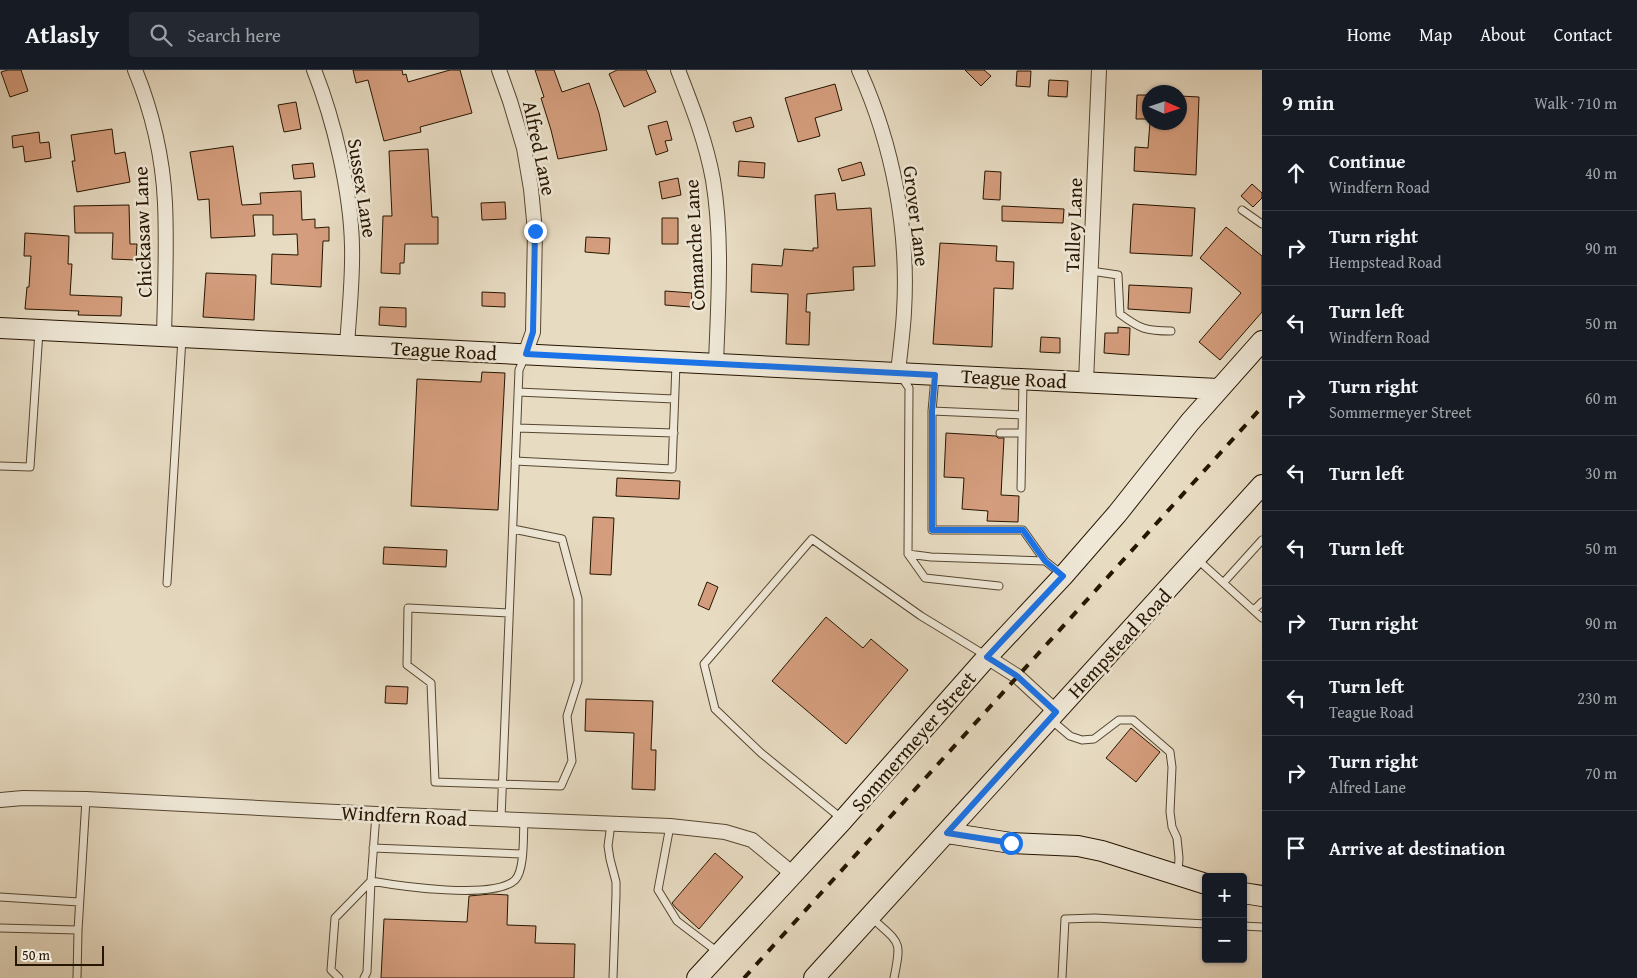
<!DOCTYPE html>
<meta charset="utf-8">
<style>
:root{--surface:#171b24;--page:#242831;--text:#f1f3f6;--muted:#9ea1a6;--line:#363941}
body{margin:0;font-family:"Gentium Book Plus",serif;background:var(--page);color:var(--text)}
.controls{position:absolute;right:15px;bottom:15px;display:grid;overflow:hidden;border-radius:5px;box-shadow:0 1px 4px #0004}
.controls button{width:45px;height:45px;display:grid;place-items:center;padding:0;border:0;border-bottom:1px solid var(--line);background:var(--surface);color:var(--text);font:25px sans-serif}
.compass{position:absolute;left:1142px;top:15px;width:45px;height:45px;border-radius:50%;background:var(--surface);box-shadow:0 1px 4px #0004;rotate:93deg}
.scale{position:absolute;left:15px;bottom:12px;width:89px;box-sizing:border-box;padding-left:5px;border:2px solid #261500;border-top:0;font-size:14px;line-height:18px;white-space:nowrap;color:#261500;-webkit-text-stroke:4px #efe8d7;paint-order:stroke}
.stop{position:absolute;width:15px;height:15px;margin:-11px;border:4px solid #1a73e8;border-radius:50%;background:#fff}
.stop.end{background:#1a73e8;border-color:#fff;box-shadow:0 1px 5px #0008}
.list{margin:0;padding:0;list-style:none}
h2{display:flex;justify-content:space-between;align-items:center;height:65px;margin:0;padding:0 20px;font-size:21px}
h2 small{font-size:16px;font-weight:400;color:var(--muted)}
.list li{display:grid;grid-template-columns:32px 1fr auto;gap:15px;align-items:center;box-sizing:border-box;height:75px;padding:0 20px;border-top:1px solid var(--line)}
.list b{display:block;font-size:19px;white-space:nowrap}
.list p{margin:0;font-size:16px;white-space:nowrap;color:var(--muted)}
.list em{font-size:16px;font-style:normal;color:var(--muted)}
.icon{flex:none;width:28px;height:28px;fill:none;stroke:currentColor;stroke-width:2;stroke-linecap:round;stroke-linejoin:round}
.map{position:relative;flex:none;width:1262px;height:908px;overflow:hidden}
header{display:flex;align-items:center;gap:30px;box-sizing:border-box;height:70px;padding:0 25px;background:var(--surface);border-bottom:1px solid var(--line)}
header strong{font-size:24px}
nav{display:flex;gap:28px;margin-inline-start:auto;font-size:18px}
.search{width:350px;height:45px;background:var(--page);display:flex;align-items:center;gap:12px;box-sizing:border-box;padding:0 18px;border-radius:5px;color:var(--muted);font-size:19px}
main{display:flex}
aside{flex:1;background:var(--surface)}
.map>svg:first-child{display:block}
.building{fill:#d49d7d;stroke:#261500}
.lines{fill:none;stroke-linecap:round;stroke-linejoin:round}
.lane-casing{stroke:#564630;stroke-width:9}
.street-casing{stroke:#564630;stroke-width:16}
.secondary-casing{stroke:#261500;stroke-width:22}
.lane{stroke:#efe8d7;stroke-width:7}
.street{stroke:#efe8d7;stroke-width:14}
.secondary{stroke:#efe8d7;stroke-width:20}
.rail{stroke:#261500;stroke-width:4;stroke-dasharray:9 9;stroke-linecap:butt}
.route{stroke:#1a73e8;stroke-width:6}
.labels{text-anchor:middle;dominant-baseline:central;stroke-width:5;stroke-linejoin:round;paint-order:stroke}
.street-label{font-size:20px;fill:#261500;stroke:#efe8d7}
</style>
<header>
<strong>Atlasly</strong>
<div class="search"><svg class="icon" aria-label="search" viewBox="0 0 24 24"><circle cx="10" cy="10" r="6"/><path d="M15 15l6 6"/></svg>Search here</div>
<nav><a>Home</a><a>Map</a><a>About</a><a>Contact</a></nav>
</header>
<main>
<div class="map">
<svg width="1262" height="908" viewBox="0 0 1262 908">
<rect width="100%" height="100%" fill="#e7dbc2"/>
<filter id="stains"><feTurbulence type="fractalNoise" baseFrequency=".004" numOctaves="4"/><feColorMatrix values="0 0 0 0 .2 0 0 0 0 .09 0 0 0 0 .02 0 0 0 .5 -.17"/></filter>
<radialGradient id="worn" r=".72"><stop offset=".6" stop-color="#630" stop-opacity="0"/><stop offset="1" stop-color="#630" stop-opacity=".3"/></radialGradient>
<path class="building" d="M8,0H21L28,21L10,27L1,2Z
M353,0H402L403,5L406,4L408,12L450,0H460L472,43L420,57L421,62L384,71L368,10L356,13Z
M535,0H554L562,22L589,13L599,43L607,80L558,89L551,60L541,28L544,27Z
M617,0H646L656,22L624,37L609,4Z
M965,0H984L991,6L981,16Z
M1017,1H1031L1030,17L1016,16Z
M1049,10L1068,11L1067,27L1048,26Z
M835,14L842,40L815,48L820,66L798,72L785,28Z
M1137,25H1150V49H1136Z
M1180,26L1199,27L1196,105L1134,101L1135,77L1148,78L1150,52H1180Z
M296,32L301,59L284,62L278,35Z
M751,47L754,57L736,62L733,52Z
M667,51L672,70L665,71L668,81L656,85L648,56Z
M112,59L115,84L125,82L130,112L77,122L72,91H75L71,65Z
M39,62L40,73L49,72L51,88L25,92L23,76L13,78L12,66Z
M233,76L242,135L261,134L260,123L301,121L302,150L315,149V158L329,157V171H323L321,217L271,214L272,184L298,185L297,164L273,165V145H253L255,166L211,168L209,129L198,130L190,82Z
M428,79L432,147H438V174H405L404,193H400V204L381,203L383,146H392L389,81Z
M739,91L765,93L764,108L738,106Z
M861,92L865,105L842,111L838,99Z
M313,93L315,107L294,109L292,95Z
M985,101L1001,102L1000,130L983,129Z
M678,108L681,125L662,129L659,112Z
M1252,114L1262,123V128L1253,137L1241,126Z
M835,123L837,140L871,138L875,196L853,197L854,220L807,224L806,242H810L809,275L786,274L788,224L751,222L752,194L782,196L784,179L813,181V178H818L815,125Z
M505,132L506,149L482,150L481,133Z
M1133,134L1195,138L1192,186L1130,183Z
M129,135L130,174H137L136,190L112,189L113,163H75L74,136Z
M1002,136L1064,139L1063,153L1002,151Z
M662,148H678V174H662Z
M1226,157L1262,186V242L1220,290L1199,272L1241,223L1200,188Z
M25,163L69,166L68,194H72L70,225L122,227L121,246L78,245L79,241L25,239L27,217H29L31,186H24Z
M586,167L610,168L609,184L585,182Z
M940,173L997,176L996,191L1014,192L1013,219L994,218L992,277L933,274Z
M206,203L256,205L254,250L203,247Z
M1129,215L1192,218L1190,243L1128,239Z
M665,221L692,223L691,237L665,235Z
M482,222L505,223V237L482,236Z
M380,237L406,238V257L379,255Z
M1118,257L1130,258L1129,285L1104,283L1105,263H1118Z
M1041,267L1060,268V283L1040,282Z
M482,302L505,303L498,440L411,436L417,309L481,312Z
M946,363L996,366L998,368H1004L1001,425L1019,426L1018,452L987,451L988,441L962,439L964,408L944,407Z
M617,408L680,411L679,429L616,426Z
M593,447L614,448L611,505L590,504Z
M384,477L447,480L446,497L383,494Z
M707,512L718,517L709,540L698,535Z
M826,547L863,578L871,569L908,600L846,674L772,611Z
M386,616L408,617L407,634L385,633Z
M586,629L653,631L651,680H656L655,720L632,719L634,663L585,661Z
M1131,658L1160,682L1136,712L1106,688Z
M715,783L743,807L699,859L676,838L672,833Z
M491,824L508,825L507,855L536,856L535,873L575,874L574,908H381L384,849L467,852L469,826Z"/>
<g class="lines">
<defs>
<path id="lane" d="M1242,140L1262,154
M1091,201L1118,205L1120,244C1140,259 1146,261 1171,261
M901,306L909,318L908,484L925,508L999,516
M935,307L932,341V460H1023L1045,491L1063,505
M518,322L674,329
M932,341L1022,345
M517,358L674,363
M1000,363H1022
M515,391L672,399L676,294
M0,396L30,397L39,261
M1021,418L1023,312
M908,484L931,487L1045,491
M1197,489L1262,548
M1224,512L1262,470
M167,513L182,268
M1254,540L1262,532
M509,543L408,538L407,595L431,613L435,712L561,716L572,691L567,646L578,611V529L562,469L513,459
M1050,649L1070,666L1082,670L1094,669L1119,650H1133L1170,682L1172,697L1170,742L1172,757L1177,768L1179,788L1178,804
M376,744L371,811C399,816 494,830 515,810C525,800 523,765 524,750
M841,748L761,683L715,639L704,594L812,469L921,546L985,585
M501,749L519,300L525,286
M611,754L608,776L610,789L616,812V825L613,908
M670,756L658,820L677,851L719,883
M373,778L522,784
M0,827L79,832
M872,848C900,874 902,869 894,908
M1243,856L1262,857
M0,858L78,860L77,908
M78,860L86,729
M339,908L331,900L335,848L371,811
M364,908L367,902L371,811
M1062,908L1065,849L1095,848L1206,854"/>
<path id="street" d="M135,0C152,41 163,89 165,133C167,177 165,222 164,266
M314,0C334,50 351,122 352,176C353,209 349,243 347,276
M499,0L510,31L524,78L531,119L535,161L533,262L525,284
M678,0C692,36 706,71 713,110C723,170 718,233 716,294
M859,0C893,75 909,160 904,242C903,262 900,282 898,303
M1086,312L1099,0
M987,587L1017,606L1056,642
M0,730L23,728L86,729L376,744L670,756L725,762L752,770L793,804"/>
<path id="secondary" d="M0,258L1218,319
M947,763L1011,773L1078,776L1102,781L1206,814
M1243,823L1262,826
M697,908L843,750L987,587L1063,506L1117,444L1190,352L1262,271
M814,908L1262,415"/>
</defs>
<use href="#lane" class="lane-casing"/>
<use href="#street" class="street-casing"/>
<use href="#secondary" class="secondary-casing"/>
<use href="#lane" class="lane"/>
<use href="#street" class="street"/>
<use href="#secondary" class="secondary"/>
<path class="rail" d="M744,908L1262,337"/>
</g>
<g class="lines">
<path class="route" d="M535,161L533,262L526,284L935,305L932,341V460H1023L1045,491L1063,506L987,587L1017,606L1056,642L947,763L1011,773"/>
</g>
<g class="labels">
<g class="street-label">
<text transform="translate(540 78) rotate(78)">Alfred Lane</text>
<text transform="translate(363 118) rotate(81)">Sussex Lane</text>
<text transform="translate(917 146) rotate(83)">Grover Lane</text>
<text transform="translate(1073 155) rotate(-88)">Talley Lane</text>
<text transform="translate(142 162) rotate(-92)">Chickasaw Lane</text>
<text transform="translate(694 175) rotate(-93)">Comanche Lane</text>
<text transform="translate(444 280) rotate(3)">Teague Road</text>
<text transform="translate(1014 308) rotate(3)">Teague Road</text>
<text transform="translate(1119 573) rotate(-47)">Hempstead Road</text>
<text transform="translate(913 671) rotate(-49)">Sommermeyer Street</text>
<text transform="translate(404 745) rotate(3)">Windfern Road</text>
</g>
</g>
<rect width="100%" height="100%" filter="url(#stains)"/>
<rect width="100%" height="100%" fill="url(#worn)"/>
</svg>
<div class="controls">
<button>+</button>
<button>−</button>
</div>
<svg class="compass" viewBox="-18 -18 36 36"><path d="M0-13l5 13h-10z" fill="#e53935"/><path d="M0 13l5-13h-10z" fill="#9ea1a6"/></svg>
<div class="scale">50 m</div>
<div class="stop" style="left:1011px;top:773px"></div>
<div class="stop end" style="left:535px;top:161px"></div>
</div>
<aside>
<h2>9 min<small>Walk · 710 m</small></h2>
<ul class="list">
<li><svg class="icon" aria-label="ahead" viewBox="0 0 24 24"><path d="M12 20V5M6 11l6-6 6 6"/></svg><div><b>Continue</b><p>Windfern Road</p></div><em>40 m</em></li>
<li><svg class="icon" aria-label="right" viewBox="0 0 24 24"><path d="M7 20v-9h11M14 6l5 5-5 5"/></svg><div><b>Turn right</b><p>Hempstead Road</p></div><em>90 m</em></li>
<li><svg class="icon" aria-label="left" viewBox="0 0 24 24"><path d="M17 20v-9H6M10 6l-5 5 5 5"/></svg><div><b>Turn left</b><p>Windfern Road</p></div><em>50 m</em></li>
<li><svg class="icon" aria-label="right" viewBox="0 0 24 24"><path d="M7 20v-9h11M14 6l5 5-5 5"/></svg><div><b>Turn right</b><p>Sommermeyer Street</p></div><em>60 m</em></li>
<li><svg class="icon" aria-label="left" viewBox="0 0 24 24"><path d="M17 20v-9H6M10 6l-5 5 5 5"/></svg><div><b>Turn left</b></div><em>30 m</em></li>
<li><svg class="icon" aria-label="left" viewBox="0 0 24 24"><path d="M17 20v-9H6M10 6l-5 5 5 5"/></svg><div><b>Turn left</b></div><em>50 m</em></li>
<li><svg class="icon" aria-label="right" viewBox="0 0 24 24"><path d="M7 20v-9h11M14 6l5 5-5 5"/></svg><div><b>Turn right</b></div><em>90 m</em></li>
<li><svg class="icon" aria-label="left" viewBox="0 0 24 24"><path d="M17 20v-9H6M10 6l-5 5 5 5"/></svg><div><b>Turn left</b><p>Teague Road</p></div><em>230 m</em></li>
<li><svg class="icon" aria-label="right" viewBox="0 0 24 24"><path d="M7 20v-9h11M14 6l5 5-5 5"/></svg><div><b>Turn right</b><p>Alfred Lane</p></div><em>70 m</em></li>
<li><svg class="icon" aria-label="arrive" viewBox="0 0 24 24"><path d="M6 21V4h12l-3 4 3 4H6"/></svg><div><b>Arrive at destination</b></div></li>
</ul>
</aside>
</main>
